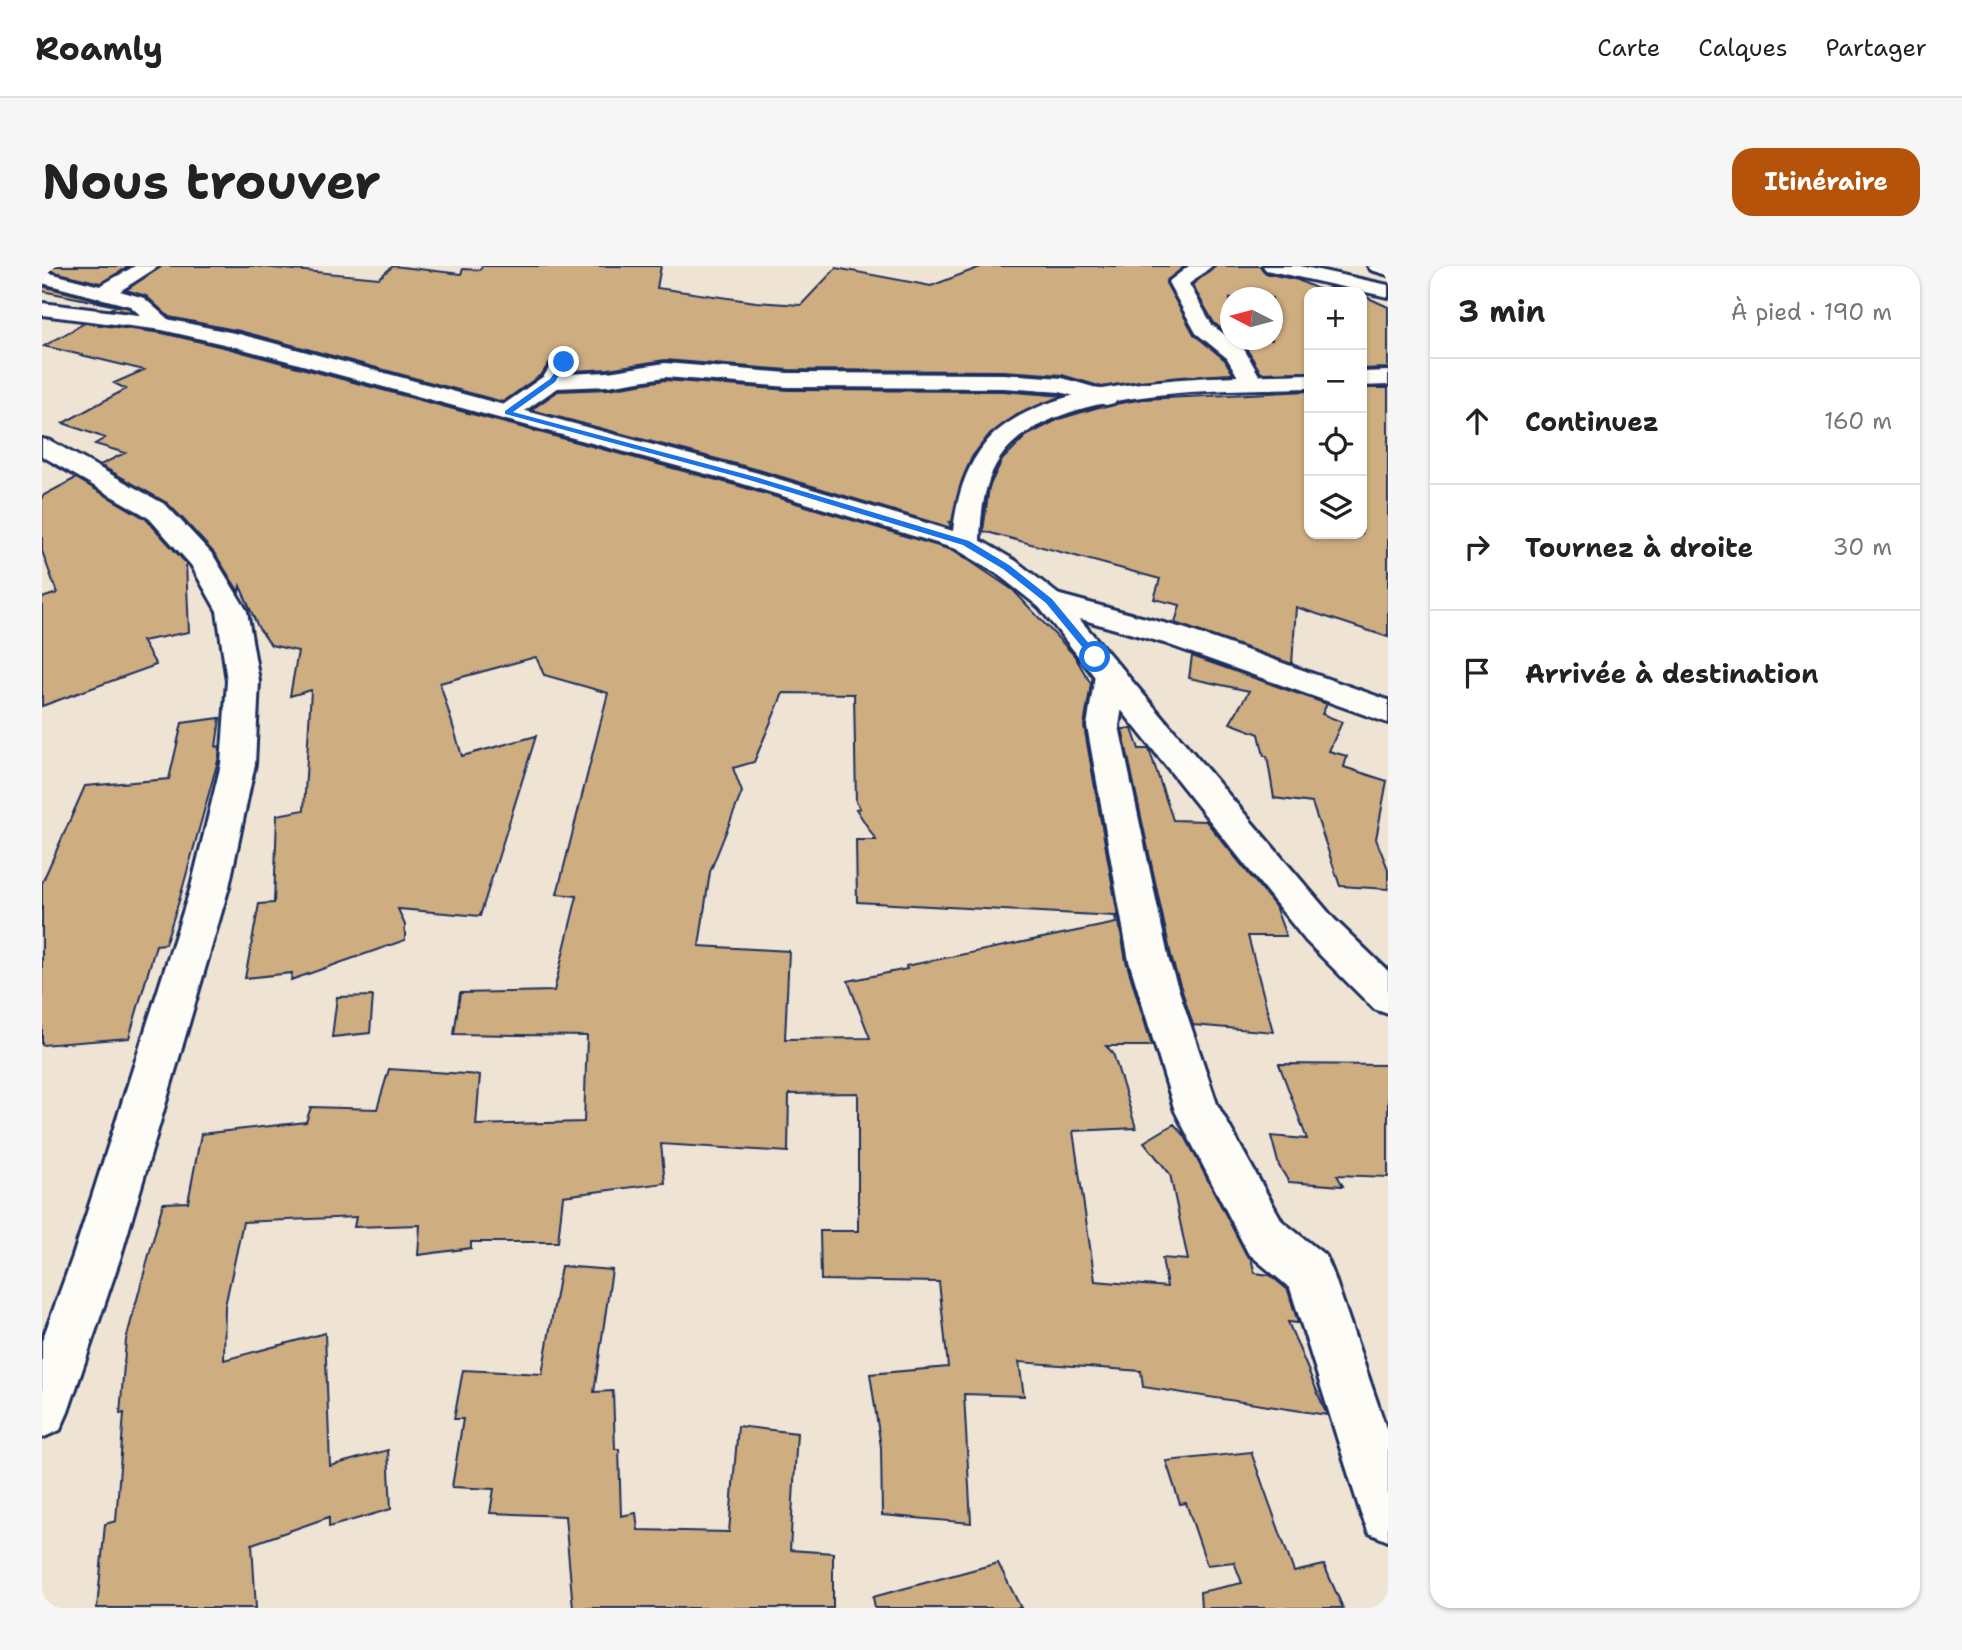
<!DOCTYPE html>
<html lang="fr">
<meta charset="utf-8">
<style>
:root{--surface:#fff;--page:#f6f6f6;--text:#222;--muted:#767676;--line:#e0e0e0;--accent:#b45309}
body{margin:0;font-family:"Shantell Sans",sans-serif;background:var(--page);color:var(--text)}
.controls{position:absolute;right:21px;top:21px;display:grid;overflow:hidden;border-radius:14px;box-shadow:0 2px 5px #0004}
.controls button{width:63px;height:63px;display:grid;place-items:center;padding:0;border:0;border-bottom:2px solid var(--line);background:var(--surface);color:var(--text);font:35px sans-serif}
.compass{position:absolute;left:1178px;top:21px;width:63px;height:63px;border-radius:50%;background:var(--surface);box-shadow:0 2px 5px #0004;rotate:276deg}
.stop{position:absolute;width:21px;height:21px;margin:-16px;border:5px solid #1a73e8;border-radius:50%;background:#fff}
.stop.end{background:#1a73e8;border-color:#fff;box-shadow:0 2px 7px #0008}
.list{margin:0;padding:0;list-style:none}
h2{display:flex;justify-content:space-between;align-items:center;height:91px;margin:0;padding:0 28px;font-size:30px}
h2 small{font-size:23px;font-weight:400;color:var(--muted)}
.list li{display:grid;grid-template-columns:46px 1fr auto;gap:21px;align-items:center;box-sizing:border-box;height:126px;padding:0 28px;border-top:2px solid var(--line)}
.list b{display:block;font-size:26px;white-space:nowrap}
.list em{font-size:23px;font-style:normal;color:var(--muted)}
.icon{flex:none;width:38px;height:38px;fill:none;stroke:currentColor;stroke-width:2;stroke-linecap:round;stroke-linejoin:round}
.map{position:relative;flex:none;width:1346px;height:1342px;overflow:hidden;border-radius:21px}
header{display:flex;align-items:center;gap:42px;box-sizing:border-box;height:98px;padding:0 35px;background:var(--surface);border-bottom:2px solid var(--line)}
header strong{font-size:33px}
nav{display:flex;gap:38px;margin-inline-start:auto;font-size:24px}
.intro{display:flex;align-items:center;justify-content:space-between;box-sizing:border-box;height:168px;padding:0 42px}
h1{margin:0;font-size:49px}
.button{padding:18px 32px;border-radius:21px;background:var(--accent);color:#fff;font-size:24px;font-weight:700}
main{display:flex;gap:42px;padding:0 42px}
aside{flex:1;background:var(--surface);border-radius:21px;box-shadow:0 2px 5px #0004}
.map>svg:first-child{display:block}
.building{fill:#cead81;stroke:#1b2f5e;stroke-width:2;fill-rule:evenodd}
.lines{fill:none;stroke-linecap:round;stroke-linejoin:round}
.street-casing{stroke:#1b2f5e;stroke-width:6}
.secondary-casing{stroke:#1b2f5e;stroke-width:6}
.street{fill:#fdfcf7;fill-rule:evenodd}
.secondary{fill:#fdfcf7;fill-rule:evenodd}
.route{fill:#1a73e8}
</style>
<header>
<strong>Roamly</strong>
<nav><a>Carte</a><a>Calques</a><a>Partager</a></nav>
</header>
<div class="intro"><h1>Nous trouver</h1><a class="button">Itinéraire</a></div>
<main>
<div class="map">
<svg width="1346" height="1342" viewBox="0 0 1346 1342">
<rect width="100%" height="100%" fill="#efe4d4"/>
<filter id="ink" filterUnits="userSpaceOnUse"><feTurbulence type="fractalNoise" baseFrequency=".0143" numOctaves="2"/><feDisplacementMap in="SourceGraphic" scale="14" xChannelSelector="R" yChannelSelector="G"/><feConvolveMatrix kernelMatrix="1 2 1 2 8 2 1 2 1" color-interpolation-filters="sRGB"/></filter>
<g filter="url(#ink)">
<path class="building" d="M0,0H88L58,17L0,3Z
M119,0H210L337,12L351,0L419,8L421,3L438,4L440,0H619L615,22L714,36L759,39L794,2L889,20L941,0H1143L1124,17L1152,68L1183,94L1191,108L1098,115L1060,121L1020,109L961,105L746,104L623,94L566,103L531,105L535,95L531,88L521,86L512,90L500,108L461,136L198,65L127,51L104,30L84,24Z
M1173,0H1218L1223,7L1256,14L1280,25L1291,21L1312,26H1267V106L1219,107L1204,82L1194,74H1230V32H1188V70L1172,57L1150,19Z
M0,20L87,42L90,46L68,43L74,40L0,25Z
M1320,29L1346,41V102L1320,103Z
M43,57L120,67L185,82L697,220L913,285L971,324L1032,389L1049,418L1042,460L1084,695L1110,780H1064L1071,787L1094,862L1031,865L1053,1015L1125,1021L1120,992L1146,994L1128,908L1102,876L1132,858L1143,870L1204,988L1209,993L1213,1007L1228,1009L1246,1024L1256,1057L1246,1056L1285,1149L1101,1121L1099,1105L977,1096L982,1130L922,1128L929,1257L840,1249L839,1181L828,1108L906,1101L897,1016L779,1014L778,965H816V827L747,828L746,886L619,878L623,917L521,930L516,976H429V982L376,989L378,959L312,961L314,951L201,956L183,1040L182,1094L283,1067L288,1200L346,1184L349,1243L287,1261V1251L210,1278L214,1342H55L63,1258L74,1255L82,1147L78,1148L84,1074L121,937L146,936L159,868L264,856L269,841L335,843L347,803L438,809L434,859L542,856L545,770L412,768L418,727L512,725L535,630L515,628L566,427L502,409L494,391L398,417L420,490L494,470L438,650L356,643L363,659V674L249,714L250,707L203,712L217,638L232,637L235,549L262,544L269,424L248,430L256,385L229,379L216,361L198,320L197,326L173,288L141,253L125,237L58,199L83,187L53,178L63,172L21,157L84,123L72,117L102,104L2,80ZM741,427L812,428L814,536L818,542L814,543L834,574H814L815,636L1073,650L1074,657L864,700L865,703L806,715L828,772L743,773L747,685L657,680L668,606L700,526L691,502L712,496Z
M623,114L746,124L961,125L1022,130L975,149L946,170L930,191L920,214L910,256H907L909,262L717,204L489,144L516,125L566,123Z
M1320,122H1346V371L1254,341L1250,398L1133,357L1138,339L1112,333L1118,313L941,265L947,221L960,194L984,170L1017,153L1057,141L1101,133L1267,125V268H1320Z
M34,212L104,253L144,297L147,366L100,375L114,399L0,440V332L15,327L0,285V230Z
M1150,390L1285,438L1280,448L1300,456L1287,485L1305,490L1302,501L1345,515L1334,573L1346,603V623L1298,620L1270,537L1232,532L1225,490H1222L1217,468L1188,457L1207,425L1147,412Z
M178,452L174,481L178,480L177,491L137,635L123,678L114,679L87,772L0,779V617L43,520L127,513L140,457Z
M1080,463H1090L1097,483H1107L1131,554L1164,555L1233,640L1244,670H1206L1231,766L1151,759L1130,694Z
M331,730L328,767L290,771L295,731Z
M1237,798L1346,799V911L1295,909L1301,920L1247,916L1237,900L1229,870L1265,873Z
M519,1000L570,1004L552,1126L571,1125L573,1183H577L579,1250L594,1247L596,1264L687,1266L696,1160L755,1167L748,1284L791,1287V1342H531L523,1250L448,1247L452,1223L410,1221L421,1153H412L421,1104L500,1108Z
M1209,1186L1252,1306L1282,1299L1301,1342H1159L1158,1326L1200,1317L1192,1296L1165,1299L1144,1237L1138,1238L1124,1195Z
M956,1297L979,1342H833L831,1331Z"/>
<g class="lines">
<defs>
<path id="street" d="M93,0H117L78,25L102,32L127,54L131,58L127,62H113L88,40L0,17V5L58,20Z
M1147,0H1170L1147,18L1170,59L1202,83L1222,118L1219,123H1203L1185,92L1154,67L1126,16Z
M1326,0H1346V9L1329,4Z
M522,89L530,91L533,96L526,108L566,106L623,97L746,107L961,108L1020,112L1072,127L1076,132L1072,137L1064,139L1018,126L961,122L746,121L623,111L566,120L515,122L474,151H458L454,146L458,141L502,110L514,91Z
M0,173L9,175L124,239L171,289L205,345L217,415L213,498L187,621L79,990L26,1146L18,1164L0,1172V1075L31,990L149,621L179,498L185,415L175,345L149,299L106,251L0,190Z
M1007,326L1144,363L1346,434V457L1122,377L997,341L993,335L997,329Z
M1069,399L1080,402L1085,409L1077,460L1127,695L1175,838L1240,955L1284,990L1291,1007L1346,1168V1275L1327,1267L1319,1248L1248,1022L1206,987L1133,845L1087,695L1045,460L1053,409L1058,402Z"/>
<path id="secondary" d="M1221,0H1258L1346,19V31L1224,4Z
M0,37L120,52L197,68L716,207L911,265C915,230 924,198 948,172C1010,108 1182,111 1267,108V122C1186,125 1008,119 958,192C942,215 939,246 938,274L974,295L1017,329L1292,653L1346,705V748L1332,743L1264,675L997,341L954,307L914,283L698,217L186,79L120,64L0,49Z
M1346,105V119L1320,120V106Z"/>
</defs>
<use href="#street" class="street-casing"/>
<use href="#secondary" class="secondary-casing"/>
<use href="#street" class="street"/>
<use href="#secondary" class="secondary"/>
</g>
</g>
<path class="route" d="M522,94L525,96L513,116L471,146L710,210L927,275L967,299L1010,333L1058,391L1050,393L1004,337L961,303L921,279L704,213L463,148V145L508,113Z"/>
</svg>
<div class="controls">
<button>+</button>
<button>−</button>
<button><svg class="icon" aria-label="locate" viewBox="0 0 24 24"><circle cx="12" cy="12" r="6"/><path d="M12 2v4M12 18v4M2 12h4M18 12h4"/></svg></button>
<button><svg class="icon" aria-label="layers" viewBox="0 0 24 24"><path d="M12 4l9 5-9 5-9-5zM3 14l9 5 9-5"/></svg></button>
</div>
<svg class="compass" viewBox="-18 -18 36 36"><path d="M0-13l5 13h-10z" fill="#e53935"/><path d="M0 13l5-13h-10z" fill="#767676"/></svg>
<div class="stop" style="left:1053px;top:391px"></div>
<div class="stop end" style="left:522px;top:96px"></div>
</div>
<aside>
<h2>3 min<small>À pied · 190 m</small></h2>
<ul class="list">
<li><svg class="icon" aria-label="ahead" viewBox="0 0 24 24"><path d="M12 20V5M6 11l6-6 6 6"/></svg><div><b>Continuez</b></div><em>160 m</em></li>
<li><svg class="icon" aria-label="right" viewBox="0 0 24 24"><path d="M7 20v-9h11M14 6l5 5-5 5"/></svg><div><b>Tournez à droite</b></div><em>30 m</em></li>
<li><svg class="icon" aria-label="arrive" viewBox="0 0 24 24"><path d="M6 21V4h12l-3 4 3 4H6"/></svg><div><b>Arrivée à destination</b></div></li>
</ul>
</aside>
</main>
